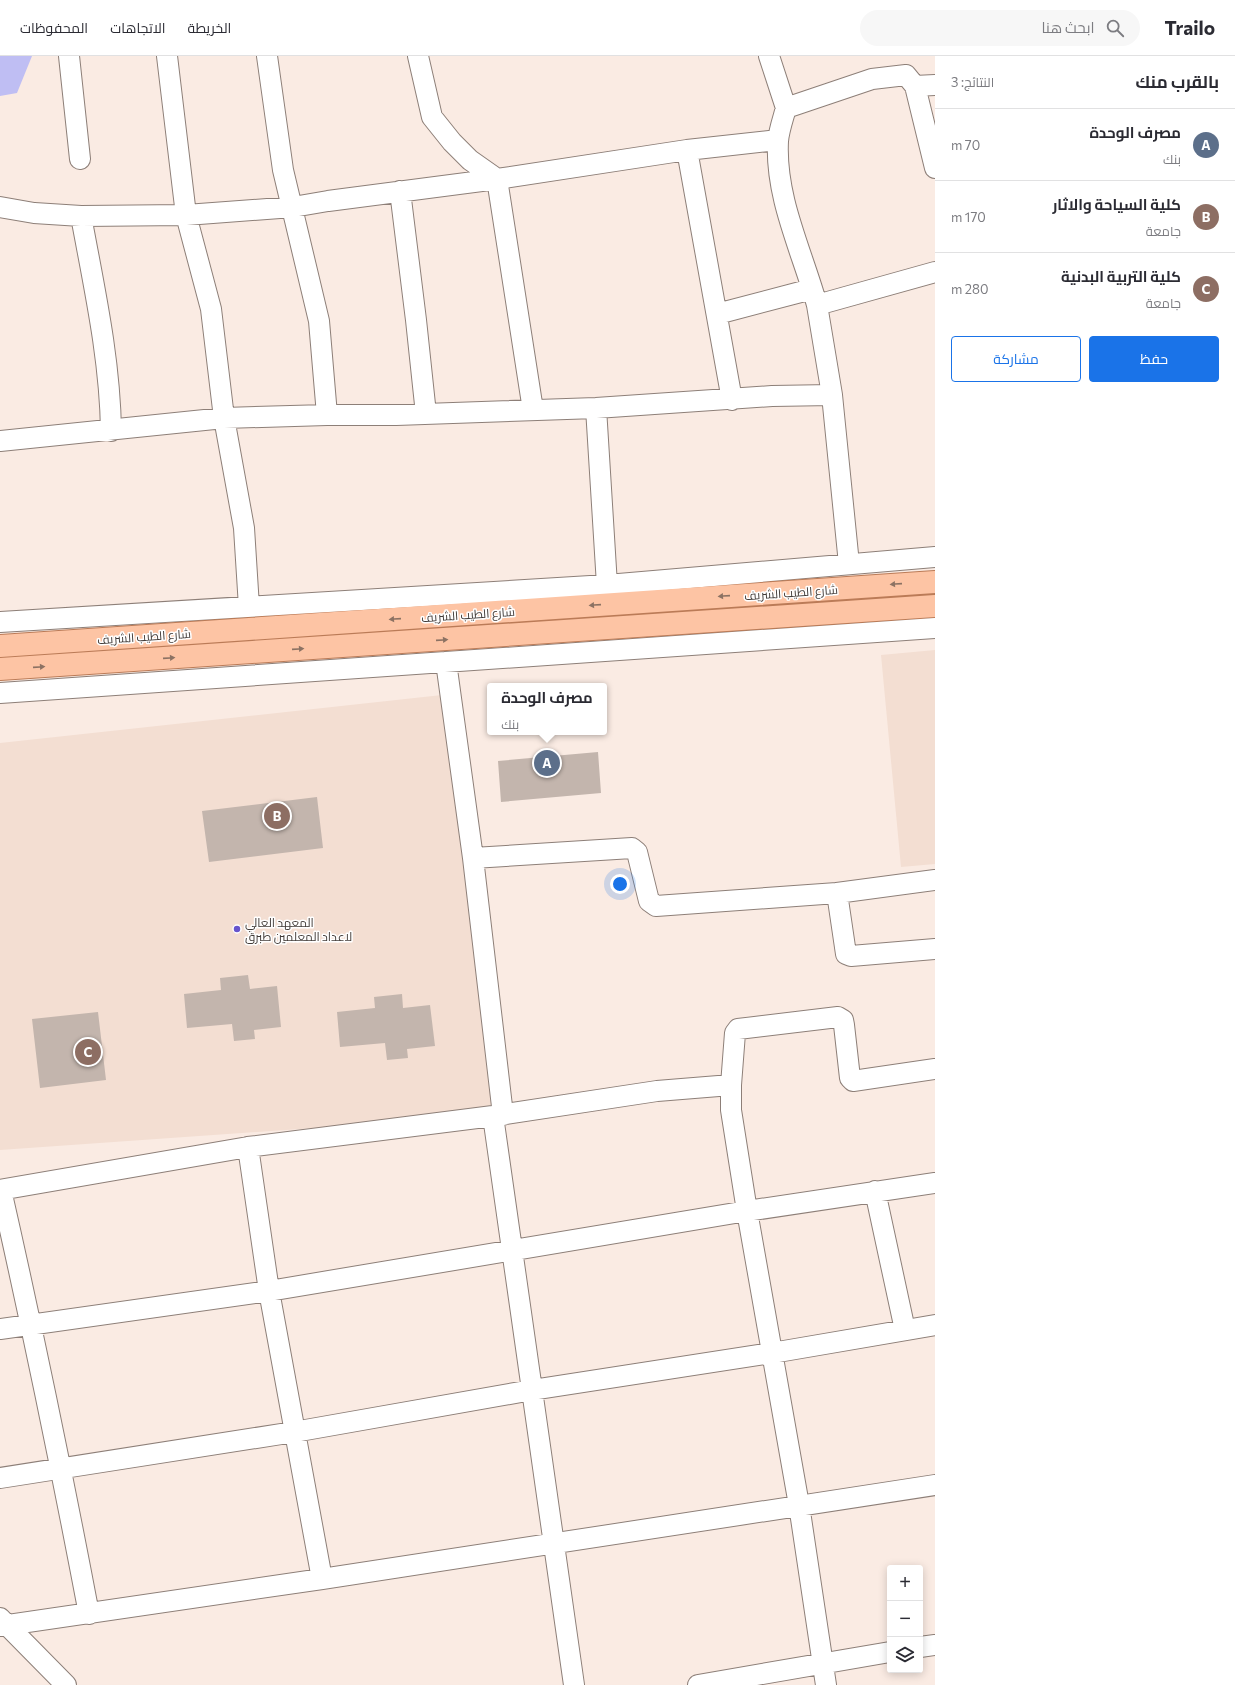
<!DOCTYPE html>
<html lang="ar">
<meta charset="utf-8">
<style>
:root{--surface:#fff;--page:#f7f7f7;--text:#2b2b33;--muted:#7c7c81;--line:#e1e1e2;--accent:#1a73e8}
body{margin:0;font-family:Commissioner,Cairo,sans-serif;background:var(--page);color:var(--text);direction:rtl}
.controls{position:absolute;right:12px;bottom:12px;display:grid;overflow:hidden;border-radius:4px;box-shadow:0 2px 10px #0003}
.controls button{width:36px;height:36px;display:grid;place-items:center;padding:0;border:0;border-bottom:1px solid var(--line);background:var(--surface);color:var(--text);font:20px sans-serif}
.you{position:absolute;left:620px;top:828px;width:14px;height:14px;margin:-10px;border:3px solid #fff;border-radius:50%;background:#1a73e8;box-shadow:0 0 0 6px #1a73e833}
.badge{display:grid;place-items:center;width:26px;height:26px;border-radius:50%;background:var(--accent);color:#fff;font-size:13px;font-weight:700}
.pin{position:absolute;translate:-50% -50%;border:2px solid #fff;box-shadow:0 1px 4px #0006}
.popup{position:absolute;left:487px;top:627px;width:120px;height:52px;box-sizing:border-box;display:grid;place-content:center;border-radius:4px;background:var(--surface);filter:drop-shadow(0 1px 3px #0005);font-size:13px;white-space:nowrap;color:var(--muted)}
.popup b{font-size:15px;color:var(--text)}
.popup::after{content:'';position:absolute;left:50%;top:100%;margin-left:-8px;border:8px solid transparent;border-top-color:var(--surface)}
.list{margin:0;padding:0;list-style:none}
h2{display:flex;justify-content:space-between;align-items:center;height:52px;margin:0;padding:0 16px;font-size:17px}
h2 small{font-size:13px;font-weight:400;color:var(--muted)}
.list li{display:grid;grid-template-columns:26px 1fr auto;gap:12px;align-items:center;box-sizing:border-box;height:72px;padding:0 16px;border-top:1px solid var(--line)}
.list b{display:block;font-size:15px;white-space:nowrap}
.list p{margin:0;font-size:13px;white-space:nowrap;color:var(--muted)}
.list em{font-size:13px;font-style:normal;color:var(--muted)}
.actions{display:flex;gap:8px;padding:12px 16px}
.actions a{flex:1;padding:9px 0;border:1px solid var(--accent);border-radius:4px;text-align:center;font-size:14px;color:var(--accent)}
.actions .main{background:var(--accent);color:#fff}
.icon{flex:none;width:22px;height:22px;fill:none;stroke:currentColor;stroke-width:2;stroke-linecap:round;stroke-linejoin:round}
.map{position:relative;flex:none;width:935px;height:1629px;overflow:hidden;direction:ltr}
header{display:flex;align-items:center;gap:24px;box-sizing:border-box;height:56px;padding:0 20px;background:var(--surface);border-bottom:1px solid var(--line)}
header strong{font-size:19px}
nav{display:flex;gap:22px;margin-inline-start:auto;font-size:14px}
.search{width:280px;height:36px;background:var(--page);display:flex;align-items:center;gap:10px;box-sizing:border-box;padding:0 14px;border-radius:22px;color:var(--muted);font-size:15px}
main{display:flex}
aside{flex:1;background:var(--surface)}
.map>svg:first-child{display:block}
.built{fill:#f3ded2}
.green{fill:#bfbef3}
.building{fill:#c3b5ad}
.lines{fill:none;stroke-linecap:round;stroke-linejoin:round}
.minor-casing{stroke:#8d7f78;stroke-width:22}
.major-casing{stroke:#bb7b57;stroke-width:24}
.minor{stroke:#fff;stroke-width:20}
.major{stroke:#fdc4a4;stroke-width:22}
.oneway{fill:#8c7263}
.poi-dot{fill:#6654cd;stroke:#fff;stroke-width:1.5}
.labels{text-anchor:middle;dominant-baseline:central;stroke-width:3;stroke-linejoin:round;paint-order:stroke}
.street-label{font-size:12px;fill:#413b38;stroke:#fff}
.poi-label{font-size:12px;fill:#413b38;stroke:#fff;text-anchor:start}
</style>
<header>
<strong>Trailo</strong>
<div class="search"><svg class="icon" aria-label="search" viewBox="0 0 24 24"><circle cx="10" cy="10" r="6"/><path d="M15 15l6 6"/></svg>ابحث هنا</div>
<nav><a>الخريطة</a><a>الاتجاهات</a><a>المحفوظات</a></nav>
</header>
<main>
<aside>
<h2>بالقرب منك<small>النتائج: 3</small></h2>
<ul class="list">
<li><span class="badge" style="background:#5c6f8a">A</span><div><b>مصرف الوحدة</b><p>بنك</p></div><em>70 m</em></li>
<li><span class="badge" style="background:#8d6e63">B</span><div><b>كلية السياحة والاثار</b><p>جامعة</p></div><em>170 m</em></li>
<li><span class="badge" style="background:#8d6e63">C</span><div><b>كلية التربية البدنية</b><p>جامعة</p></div><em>280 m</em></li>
</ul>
<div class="actions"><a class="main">حفظ</a><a>مشاركة</a></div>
</aside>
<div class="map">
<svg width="935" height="1629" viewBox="0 0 935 1629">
<rect width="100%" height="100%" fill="#faebe3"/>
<path class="built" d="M935,594V808L901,811L881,599Z
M442,639L498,1059L0,1094V687Z"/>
<path class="green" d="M0,0H32L17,37L0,40Z"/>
<path class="building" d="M598,696L601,737L501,746L498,705Z
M317,741L323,792L209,806L202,755Z
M248,919L250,933L277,930L281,971L254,974L255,983L234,985L232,968L187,972L184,938L221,934L220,922Z
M402,938L403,952L430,949L435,990L407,993L408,1002L387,1004L385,987L340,991L337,956L375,952L374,941Z
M98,956L106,1024L40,1032L32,963Z"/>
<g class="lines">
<defs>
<path id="minor" d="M69,0L80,103
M167,0L186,159L211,253L224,362L244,472L249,551
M267,0L283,114L319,265L327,359
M418,0L432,61L452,86L470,104L497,123L533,354
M769,0L786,52
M935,29L915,30L935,112
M915,30L906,19L872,23L786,52C783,63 779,74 778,85C775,142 802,195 817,249L935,216
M687,94L732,344
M400,135L416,264L426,358
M0,151L34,157L81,160L186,159L293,151L328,145L497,123L687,94L778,84
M81,160C94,231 110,302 111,375
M717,258L812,233
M832,339L849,508
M596,352L607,529
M0,385L224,362L327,359H396L596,352L772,340L832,339L817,249
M0,566L607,529L935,501
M446,606L473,802L503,1059
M0,637L935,572
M473,802L632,792L637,796L649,845L656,850L837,837L935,824
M837,837L846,898L851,900L935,893
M731,1029L735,977L738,973L838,961L843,964L844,969L850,1022L853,1025L935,1013
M493,1060L574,1629
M248,1091L269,1235L322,1523
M0,1134L248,1091L493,1060L657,1035L731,1029V1054L747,1155L799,1449L826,1629
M1,1134C33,1275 62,1416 89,1558
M875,1135L905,1274
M0,1273L269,1235L747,1155L935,1127
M0,1422L294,1376L532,1334L772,1297L935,1269
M0,1562L66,1629
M0,1570L322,1523L935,1429
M920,1591L935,1589
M698,1629L890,1596"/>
<path id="major" d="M0,590L935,526
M0,613L935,550"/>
</defs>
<use href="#minor" class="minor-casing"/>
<use href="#major" class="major-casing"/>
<use href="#minor" class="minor"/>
<use href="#major" class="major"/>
</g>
<defs><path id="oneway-solid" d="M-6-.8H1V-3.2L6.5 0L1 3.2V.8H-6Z"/></defs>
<g class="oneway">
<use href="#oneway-solid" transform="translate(896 528) rotate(176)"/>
<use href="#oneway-solid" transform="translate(724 540) rotate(176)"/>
<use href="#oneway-solid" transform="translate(595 549) rotate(176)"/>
<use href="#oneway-solid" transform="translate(395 563) rotate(176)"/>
<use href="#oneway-solid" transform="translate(442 584) rotate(-4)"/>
<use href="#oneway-solid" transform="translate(298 593) rotate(-4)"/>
<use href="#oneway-solid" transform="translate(169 602) rotate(-4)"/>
<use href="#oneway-solid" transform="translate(39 611) rotate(-4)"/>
</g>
<circle class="poi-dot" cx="237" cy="873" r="4"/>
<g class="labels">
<g class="street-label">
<text transform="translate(791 536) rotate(-4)">شارع الطيب الشريف</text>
<text transform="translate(468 558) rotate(-4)">شارع الطيب الشريف</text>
<text transform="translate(144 580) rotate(-4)">شارع الطيب الشريف</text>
</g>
<g class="poi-label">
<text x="245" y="866">المعهد العالي<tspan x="245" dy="14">لاعداد المعلمين طبرق</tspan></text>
</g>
</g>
</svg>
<div class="controls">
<button>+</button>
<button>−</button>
<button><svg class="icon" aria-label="layers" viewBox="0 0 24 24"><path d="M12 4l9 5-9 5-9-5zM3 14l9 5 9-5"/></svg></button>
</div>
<div class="you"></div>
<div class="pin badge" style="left:547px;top:707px;background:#5c6f8a">A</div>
<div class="popup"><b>مصرف الوحدة</b>بنك</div>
<div class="pin badge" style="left:277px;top:760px;background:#8d6e63">B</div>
<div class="pin badge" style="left:88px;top:996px;background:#8d6e63">C</div>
</div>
</main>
